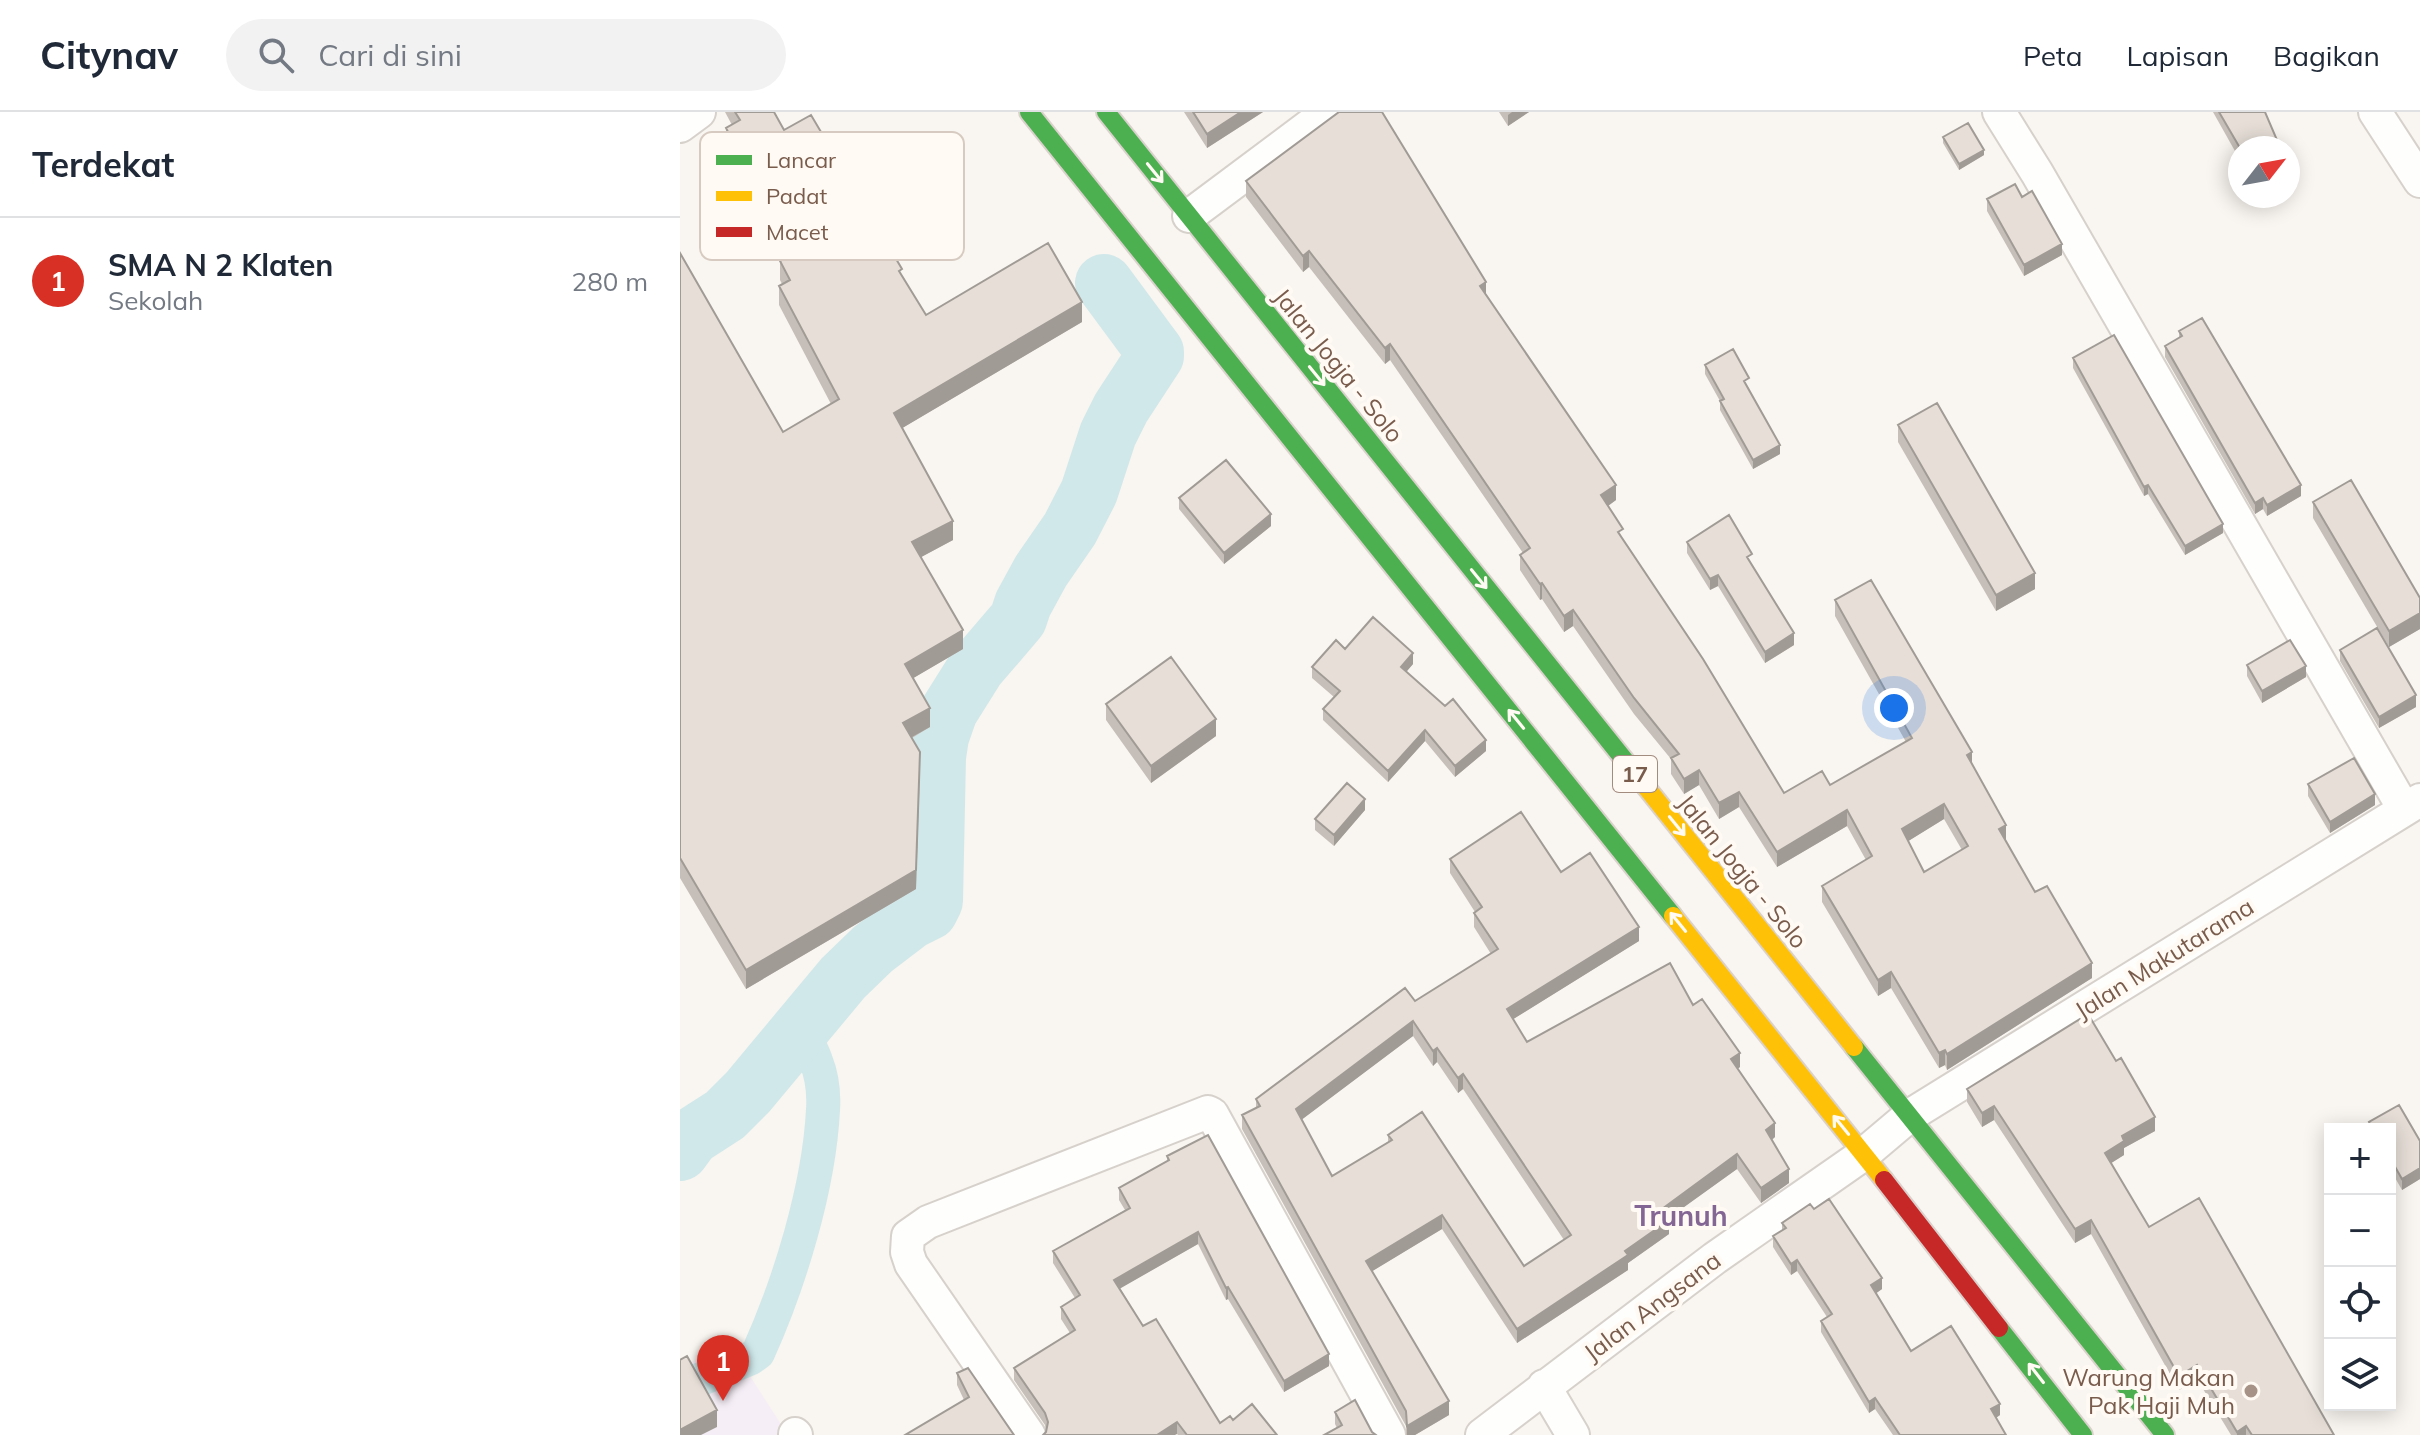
<!DOCTYPE html>
<html lang="id">
<meta charset="utf-8">
<style>
:root{--surface:#fff;--page:#f2f2f3;--text:#1f2937;--muted:#747a83;--line:#e0e1e3;--accent:#d93025}
body{margin:0;font-family:Mulish,sans-serif;background:var(--page);color:var(--text)}
.controls{position:absolute;right:24px;bottom:24px;display:grid;overflow:hidden;border-radius:0px;box-shadow:0 4px 20px #0003}
.controls button{width:72px;height:72px;display:grid;place-items:center;padding:0;border:0;border-bottom:2px solid var(--line);background:var(--surface);color:var(--text);font:40px sans-serif}
.compass{position:absolute;left:1548px;top:24px;width:72px;height:72px;border-radius:50%;background:var(--surface);box-shadow:0 4px 20px #0003;rotate:59deg}
.you{position:absolute;left:1214px;top:596px;width:28px;height:28px;margin:-20px;border:6px solid #fff;border-radius:50%;background:#1a73e8;box-shadow:0 0 0 12px #1a73e833}
.badge{display:grid;place-items:center;width:52px;height:52px;border-radius:50%;background:var(--accent);color:#fff;font-size:26px;font-weight:700}
.pin{position:absolute;translate:-50% -66px;filter:drop-shadow(0 2px 4px #0008)}
.pin::after{content:'';position:absolute;top:42px;width:28px;height:24px;background:inherit;clip-path:polygon(0 0,100% 0,50% 100%)}
.list{margin:0;padding:0;list-style:none}
h2{display:flex;justify-content:space-between;align-items:center;height:104px;margin:0;padding:0 32px;font-size:34px}
h2 small{font-size:26px;font-weight:400;color:var(--muted)}
.list li{display:grid;grid-template-columns:52px 1fr auto;gap:24px;align-items:center;box-sizing:border-box;height:128px;padding:0 32px;border-top:2px solid var(--line)}
.list b{display:block;font-size:30px;white-space:nowrap}
.list p{margin:0;font-size:26px;white-space:nowrap;color:var(--muted)}
.list em{font-size:26px;font-style:normal;color:var(--muted)}
.icon{flex:none;width:44px;height:44px;fill:none;stroke:currentColor;stroke-width:2;stroke-linecap:round;stroke-linejoin:round}
.map{position:relative;flex:none;width:1740px;height:1323px;overflow:hidden}
header{display:flex;align-items:center;gap:48px;box-sizing:border-box;height:112px;padding:0 40px;background:var(--surface);border-bottom:2px solid var(--line)}
header strong{font-size:38px}
nav{display:flex;gap:44px;margin-inline-start:auto;font-size:28px}
.search{width:560px;height:72px;background:var(--page);display:flex;align-items:center;gap:20px;box-sizing:border-box;padding:0 28px;border-radius:44px;color:var(--muted);font-size:30px}
main{display:flex}
aside{flex:1;background:var(--surface)}
.map>svg:first-child{display:block}
.education{fill:#f6eef6}
.lines{fill:none;stroke-linecap:round;stroke-linejoin:round}
.canal{stroke:#d0e8ea;stroke-width:34}
.river{stroke:#d0e8ea;stroke-width:58}
.street-casing{stroke:#d7d1cb;stroke-width:36}
.fast-casing{stroke:#dad1cc;stroke-width:22}
.slow-casing{stroke:#dad1cc;stroke-width:22}
.jam-casing{stroke:#dad1cc;stroke-width:22}
.street{stroke:#fefefd;stroke-width:32}
.fast{stroke:#4caf50;stroke-width:18}
.slow{stroke:#ffc107;stroke-width:18}
.jam{stroke:#c62828;stroke-width:18}
.wall{fill:#c6bfb9;fill-rule:evenodd}
.shaded-wall{fill:#a19b96}
.building{fill:#e6ded7;stroke:#a19b96;stroke-width:2;fill-rule:evenodd}
.oneway{stroke:#fffaf3}
.poi-dot{fill:#a69286;stroke:#fffaf3;stroke-width:3}
.labels{text-anchor:middle;dominant-baseline:central;stroke-width:8;stroke-linejoin:round;paint-order:stroke}
.shield{fill:#fffaf3;stroke:#a28b7f;stroke-width:2}
.shield-label{font-size:22px;font-weight:bold;fill:#7a5c4d}
.street-label{font-size:24px;fill:#7a5c4d;stroke:#fffaf3}
.poi-label{font-size:24px;fill:#7a5c4d;stroke:#fffaf3;text-anchor:end}
.quarter-label{font-size:28px;font-weight:bold;fill:#846695;stroke:#fffaf3}
.key{fill:#fffaf3;stroke:#d7cbc1;stroke-width:2}
.key-label{font-size:22px;fill:#7a5c4d}
</style>
<header>
<strong>Citynav</strong>
<div class="search"><svg class="icon" aria-label="search" viewBox="0 0 24 24"><circle cx="10" cy="10" r="6"/><path d="M15 15l6 6"/></svg>Cari di sini</div>
<nav><a>Peta</a><a>Lapisan</a><a>Bagikan</a></nav>
</header>
<main>
<aside>
<h2>Terdekat<small></small></h2>
<ul class="list">
<li><span class="badge">1</span><div><b>SMA N 2 Klaten</b><p>Sekolah</p></div><em>280 m</em></li>
</ul>
</aside>
<div class="map">
<svg width="1740" height="1323" viewBox="0 0 1740 1323">
<rect width="100%" height="100%" fill="#f9f5f0"/>
<path class="education" d="M50,1233L108,1323H0V1255Z"/>
<g class="lines">
<path class="canal" d="M0,1276L71,1246L78,1241C110,1170 139,1075 143,998C144,982 142,964 136,949C130,931 124,930 127,909"/>
<path class="river" d="M0,1040L11,1025L45,1003L68,980L163,866L193,837L231,808L249,799L254,789L257,645L260,625L269,599L296,556L338,507L343,492L361,459L390,417L409,380L428,322L441,296L475,244V240L424,171"/>
<defs>
<path id="street" d="M1319,0L1357,61L1724,697
M1695,0L1740,69
M0,14L19,0
M509,104L648,0
M864,1274L893,1323
M115,1322L116,1323
M349,1323L231,1152L227,1140L228,1124L248,1110L528,1000L532,1002L709,1323
M802,1323L1035,1146L1184,1042L1229,1004L1740,688"/>
<path id="fast" d="M349,0L993,804
M426,0L966,675
M1174,935L1485,1323
M1319,1216L1403,1323"/>
<path id="slow" d="M966,675L1174,935
M993,804L1204,1068"/>
<path id="jam" d="M1204,1068L1319,1216"/>
</defs>
<use href="#street" class="street-casing"/>
<use href="#fast" class="fast-casing"/>
<use href="#slow" class="slow-casing"/>
<use href="#jam" class="jam-casing"/>
<use href="#street" class="street"/>
<use href="#fast" class="fast"/>
<use href="#slow" class="slow"/>
<use href="#jam" class="jam"/>
</g>
<path class="wall" d="M45,0H94L104,18L222,165L246,203L402,210L222,316L273,428L241,445L283,537L233,566L250,615L232,626L240,660L236,777L66,877L0,766V141L103,320L151,292L99,193V174L102,172L100,168V149L120,138L86,81L73,88L46,36V16L52,13Z
M504,0H583L527,36Z
M819,0H849L828,14Z
M1533,0H1585L1597,36H1560V48Z
M1263,25L1304,43L1279,58L1263,31Z
M566,69L806,182L936,388L928,394L943,428L1104,681L1150,673L1226,630L1155,504V488L1292,652L1325,728L1355,780L1412,866L1267,958L1265,953L1259,956L1211,876L1198,884L1142,790V774L1186,748L1167,714L1097,755L1059,695L1039,707L1019,673L1004,682L991,662V647L954,602L893,514L884,520L862,487L860,488L840,458V443L843,441L710,248L705,252L629,155L623,160L566,85ZM1264,707L1282,738L1244,760L1228,729Z
M1307,87L1382,143L1344,164L1307,99Z
M1499,219L1621,384L1587,404L1583,397L1575,402L1485,245V234L1499,226Z
M1393,246L1543,421L1505,443L1468,382L1464,384L1393,256Z
M1025,253L1069,276H1068L1100,342L1073,357L1040,298V289L1025,262Z
M1218,313L1355,477L1316,499L1218,330Z
M499,386L591,414L544,452L499,397Z
M1633,390L1740,486V517L1709,535L1633,406Z
M1007,430L1072,453L1114,533L1085,551L1038,474L1030,478L1007,441Z
M665,537L733,552L726,560L806,639L775,665L745,629L708,670L643,608V597L654,585L632,566V555Z
M1660,538L1736,595L1699,616L1660,549Z
M1567,553L1626,565L1582,591L1567,564Z
M426,592L536,624L471,671L426,608Z
M1628,672L1695,693L1650,721L1628,684Z
M685,698L654,734L635,718V707Z
M770,747L881,760L959,829L833,907L847,930L1013,893L1060,955L1057,957L1095,1025L1092,1028L1109,1071L1081,1091L1057,1057L988,1106L989,1122L948,1151V1158L837,1231L762,1117L692,1159L769,1303L735,1323H726V1314L562,1017V1003L576,996V987L811,842L794,815V801L795,800L770,761ZM733,924L753,954L757,950L778,981L783,977L884,1128L844,1154L708,1023V1030L652,1064L622,1007Z
M1287,977L1475,1019L1444,1036V1043L1431,1051L1469,1115L1654,1323H1551L1517,1267L1499,1278L1411,1122L1395,1131L1314,1008L1302,1015L1287,990Z
M1719,993L1740,1029V1067L1722,1078L1710,1057V1017H1689V1010Z
M487,1044L649,1254L604,1280L548,1187L546,1188L518,1132L440,1176L463,1214L540,1311L553,1308L597,1323H498L497,1322L366,1320L365,1313L334,1268V1256L390,1221L381,1207V1195L395,1186L373,1151V1139L445,1098L439,1088V1076L487,1049Z
M1134,1097L1202,1177L1196,1181L1231,1239L1320,1303L1316,1306L1326,1323H1213L1195,1297L1189,1301L1141,1220V1209L1147,1205L1117,1159L1111,1163L1093,1135V1124L1102,1118V1111Z
M277,1261L334,1323L284,1288L277,1273Z
M655,1300L692,1320L657,1316L655,1312Z"/>
<path class="shaded-wall" d="M561,0H583L527,36V22Z
M832,0H849L828,14V3Z
M1597,28V36H1583Z
M1304,38V43L1279,58V52Z
M86,61V81L73,88V68Z
M1382,132V143L1344,164V153Z
M629,139V155L623,160V144Z
M806,170V186L800,174Z
M402,190V210L214,321V301Z
M710,232V248L705,252V236Z
M1100,333V342L1073,357V348Z
M936,373V388L921,399V383Z
M1468,373V382L1464,384V375Z
M1621,373V384L1587,404V393Z
M1583,386V397L1575,402V391Z
M591,402V414L544,452V441Z
M273,409V428L232,450V430Z
M1543,412V421L1505,443V434Z
M1355,461V477L1316,499V483Z
M1038,463V474L1030,478V467Z
M862,471V487L860,488V472Z
M893,498V514L884,520V504Z
M1740,501V517L1709,535V519Z
M283,518V537L225,571V552Z
M1114,521V533L1085,551V540Z
M733,541V552L721,566V555Z
M1626,554V565L1582,591V579Z
M1736,583V595L1699,616V605Z
M250,596V615L223,630V611Z
M536,607V624L471,671V654Z
M745,618V629L708,670V659Z
M806,628V639L775,665V654Z
M240,640L236,777L66,877V858Z
M1292,640V655L1287,643Z
M1019,658V673L1004,682V667Z
M1059,680V695L1039,707V691Z
M1695,682V693L1650,721V710Z
M685,687V698L654,734V723Z
M1264,692V707L1222,733V717Z
M1167,698V714L1097,755V740Z
M1326,713V728L1319,732V717Z
M959,815V829L827,911V897Z
M1412,851V866L1267,958V942Z
M1211,860V876L1198,884V868Z
M733,909V924L616,1012V997Z
M757,936V950L753,954V939Z
M1265,938V953L1259,956V941Z
M1060,941V955L1051,962V947Z
M783,962V977L778,981V966Z
M1314,994V1008L1302,1015V1001Z
M1475,1005V1019L1444,1036V1043L1425,1055V1041L1442,1024Z
M1095,1011V1025L1086,1032V1018Z
M1057,1042V1057L982,1111V1097Z
M1740,1056V1067L1722,1078V1067Z
M1109,1057V1071L1081,1091V1076Z
M762,1103V1117L686,1163V1149Z
M989,1108V1122L948,1151V1158L837,1231V1217Z
M1411,1108V1122L1395,1131V1117Z
M518,1120V1132L434,1180V1168Z
M1117,1148V1159L1111,1163V1152Z
M1202,1166V1177L1191,1185V1173Z
M548,1175V1187L546,1188V1176Z
M649,1242V1254L604,1280V1269Z
M1517,1253V1267L1499,1278V1264Z
M1195,1286V1297L1189,1301V1290Z
M769,1289V1303L735,1323H727V1314Z
M1320,1292V1303L1311,1309V1297Z
M37,1298V1315L21,1323H0V1318Z
M497,1310V1322L495,1323H477Z
M1566,1314V1323H1557V1320Z"/>
<path class="building" d="M55,0H94L104,18L131,3L222,157L219,159L246,203L368,131L402,190L214,301L273,409L232,430L283,518L225,552L250,596L223,611L240,640L236,758L66,858L0,746V141L103,320L159,287L99,174L110,168L100,149L129,133L86,61L73,68L46,16L60,8Z
M513,0H561L527,22Z
M659,0H702L806,170L800,174L936,373L921,383L943,417L938,420L1023,547L1104,681L1142,659L1150,673L1232,626L1155,488L1191,468L1292,640L1287,643L1326,713L1319,717L1355,780L1367,774L1412,851L1267,942L1265,938L1259,941L1211,860L1198,868L1142,774L1192,744L1167,698L1097,740L1059,680L1039,691L1019,658L1004,667L991,646L999,642L954,586L893,498L884,504L862,471L860,472L840,443L850,436L710,232L705,236L629,139L623,144L566,69ZM1264,692L1288,734L1244,760L1222,717Z
M1539,0H1585L1597,28L1583,36H1560Z
M1288,11L1304,38L1279,52L1263,25Z
M1335,72L1342,85L1352,79L1382,132L1344,153L1307,87Z
M1522,206L1621,373L1587,393L1583,386L1575,391L1485,234L1502,224L1499,219Z
M1434,223L1543,412L1505,434L1468,373L1464,375L1393,246Z
M1053,237L1069,266L1064,269L1100,333L1073,348L1040,289L1044,287L1025,253Z
M1257,291L1355,461L1316,483L1218,313Z
M546,348L591,402L544,441L499,386Z
M1671,368L1740,486V501L1709,519L1633,390Z
M1049,403L1072,442L1067,445L1114,521L1085,540L1038,463L1030,467L1007,430Z
M693,505L733,541L721,555L765,594L773,587L806,628L775,654L745,618L708,659L643,597L660,579L632,555L656,528L665,537Z
M1697,516L1736,583L1699,605L1660,538Z
M1610,528L1626,554L1582,579L1567,553Z
M491,545L536,607L471,654L426,592Z
M1674,646L1695,682L1650,710L1628,672Z
M667,671L685,687L654,723L635,707Z
M841,700L881,760L910,741L959,815L827,897L847,930L990,851L1013,893L1022,887L1060,941L1051,947L1095,1011L1086,1018L1109,1057L1081,1076L1057,1042L982,1097L989,1108L945,1139L948,1143L837,1217L762,1103L686,1149L769,1289L727,1314L726,1299L562,1003L580,994L576,987L725,876L735,889L818,837L794,801L802,795L770,747ZM733,909L753,939L757,936L778,966L783,962L891,1123L844,1154L742,1000L708,1023L712,1028L652,1064L616,997Z
M1408,902L1436,949L1441,946L1475,1005L1442,1024L1444,1029L1425,1041L1469,1115L1519,1086L1654,1323H1572L1566,1314L1557,1320L1517,1253L1499,1264L1411,1108L1395,1117L1314,994L1302,1001L1287,977Z
M1719,993L1740,1029V1056L1722,1067L1710,1046V1017H1693L1689,1010Z
M528,1023L649,1242L604,1269L548,1175L546,1176L518,1120L434,1168L463,1214L476,1207L540,1311L550,1304L553,1308L572,1292L597,1323H507L497,1310L477,1323H363L366,1320L368,1310L365,1301L334,1256L395,1218L381,1195L400,1183L373,1139L450,1096L439,1076L489,1048L487,1044Z
M1149,1087L1202,1166L1191,1173L1231,1239L1271,1214L1320,1292L1311,1297L1326,1323H1220L1195,1286L1189,1290L1141,1209L1152,1202L1117,1148L1111,1152L1093,1124L1106,1116L1102,1111L1130,1092L1134,1097Z
M7,1244L37,1298L0,1318V1248Z
M288,1256L334,1323H225L289,1285L277,1261Z
M675,1288L692,1320L696,1323H644L662,1313L655,1300Z"/>
<defs><path id="oneway-shaft" d="M-6 0H5M1.5-3L5.5 0L1.5 3" fill="none" stroke-width="1.6" stroke-linecap="round" stroke-linejoin="round" transform="scale(2)"/></defs>
<g class="oneway">
<use href="#oneway-shaft" transform="translate(475 61) rotate(51)"/>
<use href="#oneway-shaft" transform="translate(637 264) rotate(51)"/>
<use href="#oneway-shaft" transform="translate(799 467) rotate(51)"/>
<use href="#oneway-shaft" transform="translate(836 607) rotate(-129)"/>
<use href="#oneway-shaft" transform="translate(997 714) rotate(51)"/>
<use href="#oneway-shaft" transform="translate(998 810) rotate(-129)"/>
<use href="#oneway-shaft" transform="translate(1161 1013) rotate(-129)"/>
<use href="#oneway-shaft" transform="translate(1356 1261) rotate(-128)"/>
</g>
<circle class="poi-dot" cx="1571" cy="1279" r="8"/>
<g class="labels">
<rect class="shield" x="933" y="644" width="44" height="36" rx="6"/>
<g class="shield-label">
<text x="955" y="662">17</text>
</g>
<g class="street-label">
<text transform="translate(659 253) rotate(51)">Jalan Jogja - Solo</text>
<text transform="translate(1063 759) rotate(51)">Jalan Jogja - Solo</text>
<text transform="translate(1484 846) rotate(-32)">Jalan Makutarama</text>
<text transform="translate(972 1194) rotate(-37)">Jalan Angsana</text>
</g>
<g class="poi-label">
<text x="1555" y="1265">Warung Makan<tspan x="1555" dy="28">Pak Haji Muh</tspan></text>
</g>
<g class="quarter-label">
<text x="1001" y="1103">Trunuh</text>
</g>
</g>
<rect x="20" y="20" width="264" height="128" rx="12" class="key"/>
<rect x="36" y="43" width="36" height="10" fill="#4caf50"/>
<rect x="36" y="79" width="36" height="10" fill="#ffc107"/>
<rect x="36" y="115" width="36" height="10" fill="#c62828"/>
<g class="key-label">
<text x="86" y="56">Lancar</text>
<text x="86" y="92">Padat</text>
<text x="86" y="128">Macet</text>
</g>
</svg>
<div class="controls">
<button>+</button>
<button>−</button>
<button><svg class="icon" aria-label="locate" viewBox="0 0 24 24"><circle cx="12" cy="12" r="6"/><path d="M12 2v4M12 18v4M2 12h4M18 12h4"/></svg></button>
<button><svg class="icon" aria-label="layers" viewBox="0 0 24 24"><path d="M12 4l9 5-9 5-9-5zM3 14l9 5 9-5"/></svg></button>
</div>
<svg class="compass" viewBox="-18 -18 36 36"><path d="M0-13l5 13h-10z" fill="#e53935"/><path d="M0 13l5-13h-10z" fill="#747a83"/></svg>
<div class="you"></div>
<div class="pin badge" style="left:43px;top:1289px">1</div>
</div>
</main>
